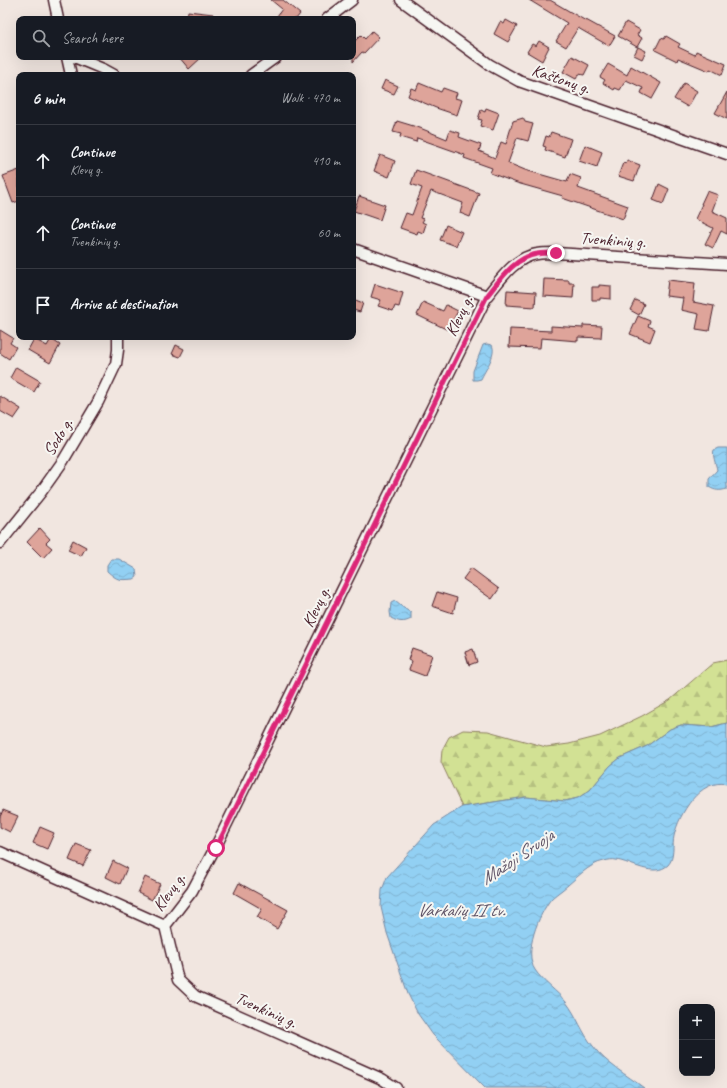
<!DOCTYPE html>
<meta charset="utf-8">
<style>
:root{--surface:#171b24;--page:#242831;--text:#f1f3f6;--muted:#9ea1a6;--line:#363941}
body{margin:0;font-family:Caveat,sans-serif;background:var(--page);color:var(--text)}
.controls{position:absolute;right:12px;bottom:12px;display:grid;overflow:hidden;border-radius:8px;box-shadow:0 4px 16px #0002}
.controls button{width:36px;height:36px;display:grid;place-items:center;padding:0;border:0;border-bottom:1px solid var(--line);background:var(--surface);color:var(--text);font:20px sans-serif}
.stop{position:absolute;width:12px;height:12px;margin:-9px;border:3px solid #db2777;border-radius:50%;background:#fff}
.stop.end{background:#db2777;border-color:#fff;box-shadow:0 1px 4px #0008}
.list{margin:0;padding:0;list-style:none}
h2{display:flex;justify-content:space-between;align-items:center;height:52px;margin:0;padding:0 16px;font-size:17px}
h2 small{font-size:13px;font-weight:400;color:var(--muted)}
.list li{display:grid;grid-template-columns:26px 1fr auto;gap:12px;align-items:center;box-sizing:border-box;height:72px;padding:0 16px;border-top:1px solid var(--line)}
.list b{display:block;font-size:15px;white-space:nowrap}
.list p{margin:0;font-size:13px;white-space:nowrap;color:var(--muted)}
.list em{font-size:13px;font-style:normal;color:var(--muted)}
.icon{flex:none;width:22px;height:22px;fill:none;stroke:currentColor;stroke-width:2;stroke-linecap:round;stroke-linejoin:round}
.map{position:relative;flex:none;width:727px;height:1088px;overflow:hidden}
.search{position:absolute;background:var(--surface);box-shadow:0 4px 16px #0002;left:16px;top:16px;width:340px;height:44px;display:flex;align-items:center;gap:10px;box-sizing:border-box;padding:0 14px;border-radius:8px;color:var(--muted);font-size:15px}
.panel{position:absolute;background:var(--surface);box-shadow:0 4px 16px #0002;left:16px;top:72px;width:340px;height:268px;border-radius:8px}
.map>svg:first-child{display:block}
.forest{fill:url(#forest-firs);stroke:#8e8060}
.water{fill:url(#water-waves);stroke:#7589a3}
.building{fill:#dea49a;stroke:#4a1f2b}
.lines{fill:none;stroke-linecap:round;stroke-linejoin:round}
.street-casing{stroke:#4a1f2b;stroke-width:13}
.street{stroke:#f6f6f2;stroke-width:10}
.route{stroke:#db2777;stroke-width:5}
.labels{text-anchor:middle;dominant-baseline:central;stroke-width:4;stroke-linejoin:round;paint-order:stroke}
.street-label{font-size:17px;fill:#4a1f2b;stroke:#f6f6f2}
.water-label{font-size:18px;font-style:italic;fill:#605467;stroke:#f6f6f2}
</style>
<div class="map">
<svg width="727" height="1088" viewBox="0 0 727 1088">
<defs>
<pattern id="forest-firs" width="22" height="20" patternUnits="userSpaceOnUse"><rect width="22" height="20" fill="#d2e194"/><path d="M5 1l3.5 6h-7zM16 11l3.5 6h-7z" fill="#b6c180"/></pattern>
<pattern id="water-waves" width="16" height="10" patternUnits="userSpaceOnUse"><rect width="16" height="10" fill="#92d0f3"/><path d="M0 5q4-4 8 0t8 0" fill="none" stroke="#7fb2d0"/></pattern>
</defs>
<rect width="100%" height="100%" fill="#f1e6e0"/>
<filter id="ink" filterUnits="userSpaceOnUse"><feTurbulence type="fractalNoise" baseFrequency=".025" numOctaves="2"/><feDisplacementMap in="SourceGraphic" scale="8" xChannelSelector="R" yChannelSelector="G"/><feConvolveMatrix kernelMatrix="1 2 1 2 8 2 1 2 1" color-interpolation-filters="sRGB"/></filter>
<g filter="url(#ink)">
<path class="forest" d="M727,660V723L711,727L681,725L670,729L647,746L620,758L610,766L590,790L578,798L565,801L526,797L462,807L441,762L442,750L449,737L463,730L488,731L546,747L569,744L600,736L642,716L670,700L713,663Z"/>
<path class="water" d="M487,344L492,345C497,354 485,370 481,379L477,380H473V371L483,345Z
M718,448H727V489C720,491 715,491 709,487V479L717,470C716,464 712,455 714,450Z
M111,559H119L136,569L137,577L134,579C119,580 118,581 107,571V565Z
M395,601L401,606L411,613V619C404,623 398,622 391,618L390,612L391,603Z
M727,723V784C700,778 679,814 674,836C672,845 675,858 668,865C654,878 631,862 616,860C613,859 608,860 604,861C588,864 575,880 562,890C558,893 554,896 551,899C539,914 523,952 535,970C543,982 557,991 566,1002C577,1016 582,1033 593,1046C605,1063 627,1075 644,1088H485L433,1035L418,1014L408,994L387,933L381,907L382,890L387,877L434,825L462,807L526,797L565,801L578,798L590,790L610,766L620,758L647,746L670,729L681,725L711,727Z"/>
<path class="building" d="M271,0H283L300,14L296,19H275L282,9Z
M529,0H550L586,21V20L615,36L609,46L578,28L566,47L556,41L567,23Z
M188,11L213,14V19H187Z
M506,20L517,26L508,42L494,34L500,22L504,24Z
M626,22L640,30L637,35L642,38L637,47L618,36Z
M372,31L379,37L364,53L362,52L353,62V43L361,35L365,39Z
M666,36L680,44L678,47L695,55L696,51L726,64L722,75L710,69L709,71L678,58L677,61L655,50L661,38L664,39Z
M539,41L549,47L542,61L527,52L532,44L536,46Z
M638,47L646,51L642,59L634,55Z
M572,56L589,65L584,75L579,74L576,79L563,72Z
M179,57H202L189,69Z
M608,64L627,75L631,66L661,83L652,99L641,93L643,88L626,80L620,90L615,88L614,90L603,83L605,80L600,77Z
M385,80L398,86L394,94L381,89Z
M419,83L441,92L443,88L457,93L455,98L462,100L457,115L436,108L408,96L411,88L416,90Z
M684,83L697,91L688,107L674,99Z
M727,92V119L715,113Z
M486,108L499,113L493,130L480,126L482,120L478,119L481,110L485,112Z
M523,118L525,122L533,124L528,141L517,138L508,163L525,170L567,182L570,174L581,178L578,188L628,206L623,219L562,198L563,196L517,183L490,173L492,168L464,158L465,155L417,138L416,142L400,137L401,134L393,132L397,121L420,128L447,139L450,130L460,133L459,137L481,145L479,151L495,158L501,142L506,144L513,121Z
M551,132L571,139L565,157L545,150L546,147L543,146L546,136L549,137Z
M585,145L602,152L597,167L579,161Z
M380,155L395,161L389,177L374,171Z
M627,160L640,165L634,181L618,176L623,163L626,164Z
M19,170V201L13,203L3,176Z
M416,170L479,193L470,217L460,213L463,203L431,191L420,218L424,219L422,222L426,224L423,233L418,231L417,234L400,228L406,213L412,215L422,188L411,184Z
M659,184L669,189L663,204L653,200Z
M707,191L718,195L712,211L727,218V234L721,231L713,248L705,244L713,228L695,219L702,204H701Z
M359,196L385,205L380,220L354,211Z
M446,225L462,232L456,246L440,240Z
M544,279L569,280V283H574L573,298L543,296Z
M668,280L695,283L693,302L714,306L709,331L696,329L699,314L681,310L683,298L666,296Z
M375,284L403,293L399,307L395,306L393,311L378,306L381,300L371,297Z
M599,285L611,286V299L600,298V300H592V287H599Z
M507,290L536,292L535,307L506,305Z
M353,299L363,303L360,312L353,310Z
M635,300L644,304L639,315L630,310Z
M423,302L443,311L446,305L458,311L448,330L417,315Z
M638,316L650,321L648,326L655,329L650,342L630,334Z
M583,325L602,326L601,338L578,337V341L541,338L540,348L509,347L510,329L551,331V326L583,328Z
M0,330L13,338L10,343L16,347L9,359L0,353Z
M34,339L47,346L51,339L60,345L50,363L28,350Z
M176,345L184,349L180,357L172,354Z
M16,367L40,381L34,392L10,378Z
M0,396L21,409L14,419L0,411Z
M40,528L50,539L46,543L52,548L43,558L27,542Z
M73,540L86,547L81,556L68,550Z
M471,568L499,589L492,599L463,579Z
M437,592L457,598L453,613L432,606Z
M412,648L432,655L425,676L409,670L412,662L408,660Z
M473,649L477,662L469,665L465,652Z
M3,810L18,816L10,832L0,827V817Z
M40,827L54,833L47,849L33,843Z
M76,844L91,850L83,866L69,860Z
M113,861L127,868L120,884L106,877Z
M145,877L160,884L152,900L138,893Z
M239,883L288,910L277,929L257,917L262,909L234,893Z"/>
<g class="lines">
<defs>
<path id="street" d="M54,0L58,19
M401,0L490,65L519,81L727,154
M327,19L352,0
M67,57L71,75
M74,57L103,69L114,75
M251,75L276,57
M353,249L487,296C500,280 515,257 537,254C543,253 550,253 556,253L727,264
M0,543L41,492L63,461L98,402L116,364L118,350V337
M0,852L165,926
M165,926L192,891L215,848L487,296
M165,926L178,980L195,996L382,1079L396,1088"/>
</defs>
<use href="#street" class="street-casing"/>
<use href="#street" class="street"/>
</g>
</g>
<g class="lines" filter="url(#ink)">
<path class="route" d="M216,848L487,296C500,280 515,257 537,254C543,253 550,253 556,253"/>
</g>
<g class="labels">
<g class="street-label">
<text transform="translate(561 79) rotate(19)">Kaštonų g.</text>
<text transform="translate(613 240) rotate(4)">Tvenkinių g.</text>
<text transform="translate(459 316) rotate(-64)">Klevų g.</text>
<text transform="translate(58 437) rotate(-58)">Sodo g.</text>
<text transform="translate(316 607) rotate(-64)">Klevų g.</text>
<text transform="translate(169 892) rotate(-54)">Klevų g.</text>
<text transform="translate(266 1010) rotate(24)">Tvenkinių g.</text>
</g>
<g class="water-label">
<text transform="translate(517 857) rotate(-34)">Mažoji Sruoja</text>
<text x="461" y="910">Varkalių II tv.</text>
</g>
</g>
</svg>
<div class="controls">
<button>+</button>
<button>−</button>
</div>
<div class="stop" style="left:216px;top:848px"></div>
<div class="stop end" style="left:556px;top:253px"></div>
<div class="search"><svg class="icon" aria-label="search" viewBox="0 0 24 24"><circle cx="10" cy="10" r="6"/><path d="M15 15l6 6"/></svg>Search here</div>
<section class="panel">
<h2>6 min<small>Walk · 470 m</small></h2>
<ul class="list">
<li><svg class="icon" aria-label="ahead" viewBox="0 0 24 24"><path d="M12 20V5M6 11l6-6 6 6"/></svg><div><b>Continue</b><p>Klevų g.</p></div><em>410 m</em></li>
<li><svg class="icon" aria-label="ahead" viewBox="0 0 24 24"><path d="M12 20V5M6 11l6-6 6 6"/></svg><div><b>Continue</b><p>Tvenkinių g.</p></div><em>60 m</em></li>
<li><svg class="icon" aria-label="arrive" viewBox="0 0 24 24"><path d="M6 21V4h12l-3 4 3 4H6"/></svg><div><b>Arrive at destination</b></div></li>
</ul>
</section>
</div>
